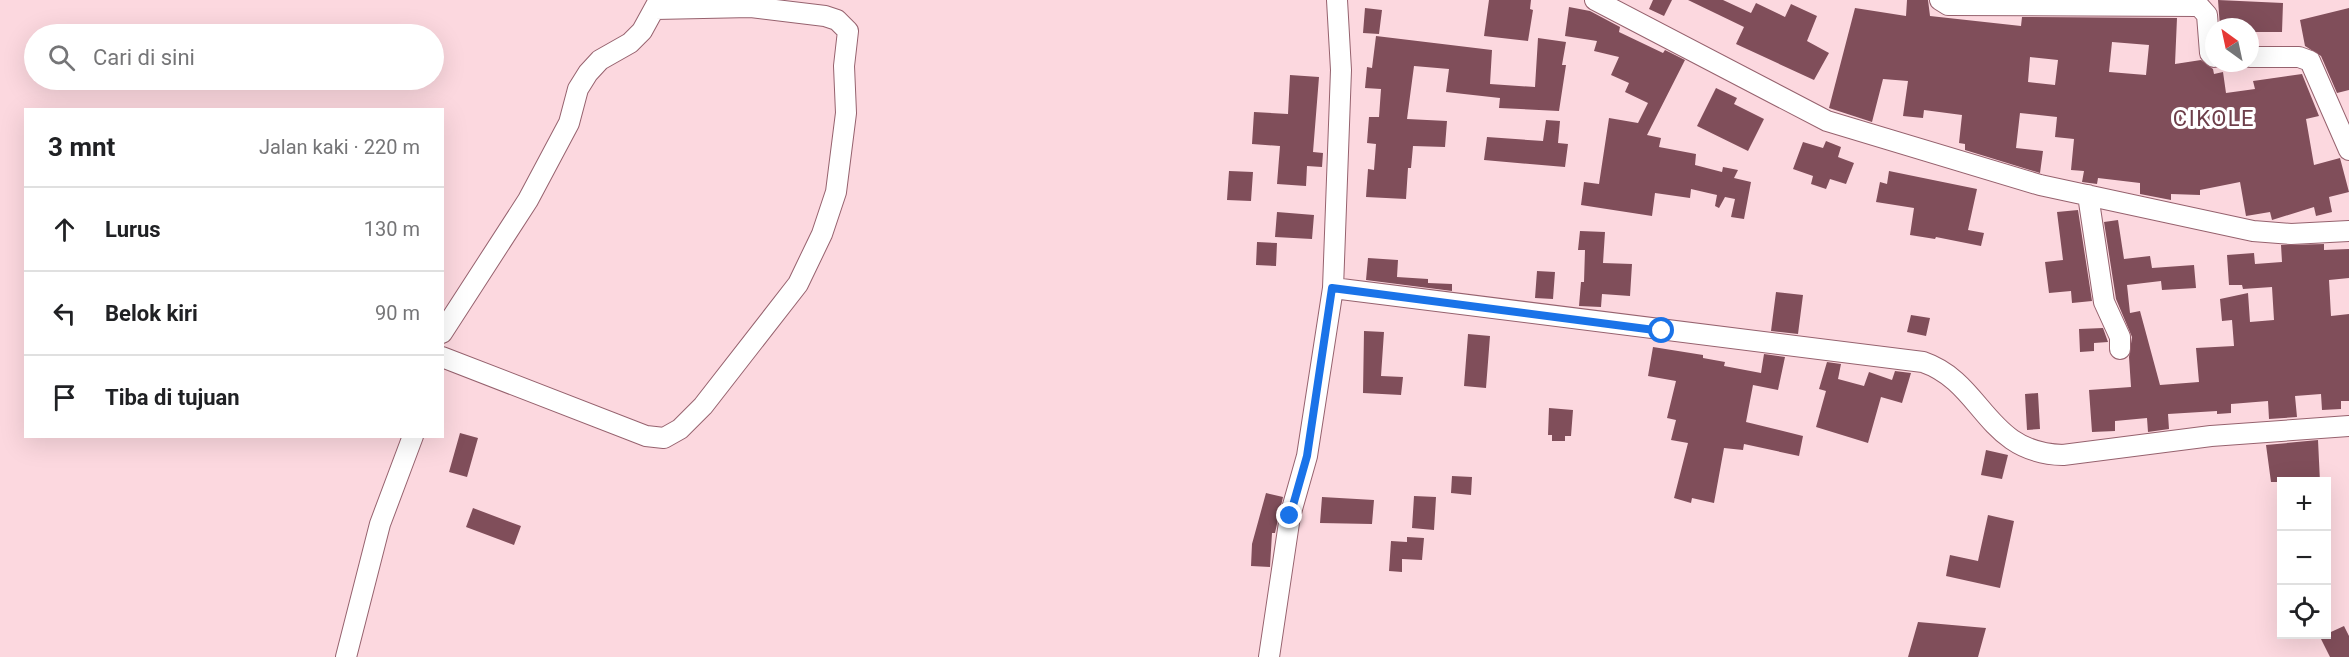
<!DOCTYPE html>
<html lang="id">
<meta charset="utf-8">
<style>
:root{--surface:#fff;--page:#f2f2f2;--text:#202124;--muted:#757577;--line:#e0e0e0}
body{margin:0;font-family:Roboto,sans-serif;background:var(--page);color:var(--text)}
.controls{position:absolute;right:18px;bottom:18px;display:grid;overflow:hidden;border-radius:0px;box-shadow:0 6px 24px #0002}
.controls button{width:54px;height:54px;display:grid;place-items:center;padding:0;border:0;border-bottom:2px solid var(--line);background:var(--surface);color:var(--text);font:30px sans-serif}
.compass{position:absolute;left:2205px;top:18px;width:54px;height:54px;border-radius:50%;background:var(--surface);box-shadow:0 6px 24px #0002;rotate:327deg}
.stop{position:absolute;width:18px;height:18px;margin:-14px;border:4px solid #1a73e8;border-radius:50%;background:#fff}
.stop.end{background:#1a73e8;border-color:#fff;box-shadow:0 2px 6px #0008}
.list{margin:0;padding:0;list-style:none}
h2{display:flex;justify-content:space-between;align-items:center;height:78px;margin:0;padding:0 24px;font-size:26px}
h2 small{font-size:20px;font-weight:400;color:var(--muted)}
.list li{display:grid;grid-template-columns:39px 1fr auto;gap:18px;align-items:center;box-sizing:border-box;height:84px;padding:0 24px;border-top:2px solid var(--line)}
.list b{display:block;font-size:22px;white-space:nowrap}
.list em{font-size:20px;font-style:normal;color:var(--muted)}
.icon{flex:none;width:33px;height:33px;fill:none;stroke:currentColor;stroke-width:2;stroke-linecap:round;stroke-linejoin:round}
.map{position:relative;flex:none;width:2349px;height:657px;overflow:hidden}
.search{position:absolute;background:var(--surface);box-shadow:0 6px 24px #0002;left:24px;top:24px;width:420px;height:66px;display:flex;align-items:center;gap:15px;box-sizing:border-box;padding:0 21px;border-radius:33px;color:var(--muted);font-size:22px}
.panel{position:absolute;background:var(--surface);box-shadow:0 6px 24px #0002;left:24px;top:108px;width:420px;height:330px;border-radius:0px}
.map>svg:first-child{display:block}
.building{fill:#804e5a;fill-rule:evenodd}
.lines{fill:none;stroke-linecap:round;stroke-linejoin:round}
.minor-casing{stroke:#96626e;stroke-width:22}
.minor{stroke:#fff;stroke-width:20}
.route{stroke:#1a73e8;stroke-width:8}
.labels{text-anchor:middle;dominant-baseline:central;stroke-width:6;stroke-linejoin:round;paint-order:stroke}
.quarter-label{font-size:22px;letter-spacing:1.5px;fill:#6e3e4a;stroke:#fff}
</style>
<div class="map">
<svg width="2349" height="657" viewBox="0 0 2349 657">
<rect width="100%" height="100%" fill="#fcd8df"/>
<path class="building" d="M1489,0H1531L1530,9L1533,10L1528,41L1484,36Z
M1653,0H1672L1664,16L1649,9Z
M1688,0H1723L1751,13L1756,3L1785,17L1791,4L1817,16L1807,41L1829,53L1814,80L1736,44L1744,27Z
M1907,0H1928L1930,16L2021,26L2022,17L2177,18L2175,64L2201,60L2213,69L2214,74L2223,72L2226,93L2255,89L2253,81L2302,74L2319,116L2306,119L2314,165L2340,158L2349,192L2329,197L2332,212L2316,216L2314,207L2272,220L2270,212L2246,216L2240,182L2200,190V195L2171,194V200L2140,194V183L2098,178L2097,184L2082,182L2084,171L2071,170L2074,139L2055,137L2057,117L2020,113L2016,148L2043,151L2040,173L1965,150V144L1959,143L1962,115L1924,110L1923,118L1903,116L1908,81L1883,79L1872,122L1829,108L1855,8L1906,16ZM2112,42L2149,45L2146,75L2109,72ZM2030,57L2058,60L2055,85L2028,82Z
M2218,0L2283,3L2282,32H2250V27H2220Z
M1569,7L1590,11L1620,27L1619,32L1663,53L1665,50L1685,60L1647,135L1661,138L1659,147L1696,154L1695,165L1722,172L1723,167L1738,170L1734,178L1751,182L1744,219L1731,217L1735,199L1725,197L1719,208L1715,206L1717,195L1691,189L1690,198L1655,193L1652,216L1581,205L1584,182L1599,184L1609,118L1638,123L1648,103L1625,92L1629,83L1611,75L1619,57L1594,51L1597,41L1565,36Z
M1365,8L1382,10L1379,34L1363,33Z
M2349,8V90L2337,93L2321,56L2305,46L2300,20Z
M1376,36L1492,50L1490,84L1535,87L1538,38L1566,42L1562,65H1566L1559,111L1499,108L1500,98L1446,92L1449,69L1414,66L1407,119L1447,121L1445,147L1413,146L1411,168H1408L1406,199L1366,197L1368,169L1374,170L1376,144L1367,143L1369,117H1379L1381,89L1365,88L1367,67L1372,68Z
M1290,75L1319,77L1313,152L1323,153L1322,167L1307,166L1306,186L1277,184L1280,146L1252,144L1254,112L1288,114Z
M1716,88L1737,98L1734,104L1764,119L1748,151L1697,126Z
M1546,120L1560,121L1558,143L1568,144L1565,167L1484,160L1487,137L1543,141Z
M1826,141L1841,147L1838,157L1854,163L1846,184L1830,179L1826,189L1811,184L1813,176L1793,169L1803,142L1823,148Z
M1229,171L1253,172L1251,201L1227,200Z
M1889,171L1977,189L1968,230L1984,233L1981,246L1936,237L1935,239L1910,235L1914,208L1876,202L1880,182L1887,184Z
M2078,210L2092,301L2072,303L2071,291L2049,293L2045,262L2063,260L2057,212Z
M1277,212L1314,215L1312,239L1275,237Z
M2118,220L2124,259L2150,256L2152,268L2194,265L2196,288L2162,290L2161,281L2127,285L2130,313L2140,311L2160,385L2199,382L2196,348L2234,346L2232,320L2222,321L2220,299L2248,293L2250,322L2274,320L2272,287L2243,289L2242,285H2229L2227,255L2254,253L2255,264L2282,262L2281,245L2324,244V250L2349,249V278L2329,280L2331,316L2349,314V401H2341V409L2322,410L2321,394L2295,396L2297,417L2269,419L2268,401L2231,404V413L2217,414V411L2168,414L2169,429L2148,432L2147,418L2115,421V431L2092,432L2089,390L2131,387L2129,357L2132,337L2116,299L2104,222Z
M1580,231L1605,232L1603,263L1632,264L1630,296L1602,294L1601,307L1579,306L1581,282H1584L1585,250H1578Z
M1257,242L1277,243L1276,266L1256,265Z
M1368,258L1398,260L1397,277L1428,279V283L1452,284V291L1366,280Z
M1537,271L1555,272L1553,299L1535,298Z
M1776,292L1803,295L1798,334L1771,331Z
M1911,315L1930,318L1926,336L1907,332Z
M2103,328L2108,342L2094,343V351L2080,352L2079,329Z
M1364,331L1384,332L1381,376L1403,377L1401,395L1363,393Z
M1468,334L1490,336L1486,388L1464,386Z
M1653,347L1703,355V358L1725,362L1724,366L1761,373L1764,354L1785,357L1778,390L1753,385L1746,422L1803,436L1799,456L1744,444L1743,450L1724,448L1714,503L1692,498L1691,503L1674,498L1688,443L1671,440L1676,420L1667,418L1676,381L1648,376Z
M1827,362L1841,364L1838,379L1864,386L1869,372L1892,380L1895,371L1911,373L1902,403L1881,397L1868,443L1816,427L1826,391L1819,389Z
M2038,393L2040,429L2027,430L2025,394Z
M1549,408L1573,410L1571,436H1565V441H1552V435H1548Z
M460,433L478,438L467,477L449,472Z
M2318,440L2320,482H2271L2266,445Z
M1986,450L2008,455L2002,479L1981,475Z
M1452,476L1472,477L1471,495L1451,493Z
M1266,493L1283,497L1275,533H1272L1270,567L1251,566L1252,544Z
M1414,496L1436,497L1434,530L1412,528Z
M1322,497L1374,500L1372,524L1320,523Z
M473,508L521,526L514,545L466,527Z
M1988,515L2014,521L2000,588L1946,576L1950,555L1978,561Z
M1407,537L1424,538L1422,560L1402,559V572L1389,571L1391,541L1407,542Z
M1918,622L1986,628L1978,657H1908Z
M2344,626L2349,636V657H2330L2320,637Z"/>
<g class="lines">
<defs>
<path id="minor" d="M1595,0L1827,121L2040,185L2253,231L2291,234L2349,231
M1940,0L1948,5L2199,6L2207,15L2210,53L2214,57
M2250,57H2299L2310,61L2349,150
M2088,195L2104,302L2120,337V349
M1333,288L1923,362C1984,383 1985,453 2063,455L2211,436L2349,426
M442,333L528,200L569,123L578,89L588,73L600,60L630,43L642,31L659,0
M442,357L646,436L664,438L680,429L703,406L798,284L822,234L836,192L846,113L844,66L848,31L837,20L825,16L751,7L655,9
M346,657L380,524L413,436
M1269,657L1290,516L1307,456L1333,288L1341,70L1337,0"/>
</defs>
<use href="#minor" class="minor-casing"/>
<use href="#minor" class="minor"/>
</g>
<g class="lines">
<path class="route" d="M1290,516L1307,456L1332,288L1662,331"/>
</g>
<g class="labels">
<g class="quarter-label">
<text x="2214" y="118">CIKOLE</text>
</g>
</g>
</svg>
<div class="controls">
<button>+</button>
<button>−</button>
<button><svg class="icon" aria-label="locate" viewBox="0 0 24 24"><circle cx="12" cy="12" r="6"/><path d="M12 2v4M12 18v4M2 12h4M18 12h4"/></svg></button>
</div>
<svg class="compass" viewBox="-18 -18 36 36"><path d="M0-13l5 13h-10z" fill="#e53935"/><path d="M0 13l5-13h-10z" fill="#757577"/></svg>
<div class="stop" style="left:1662px;top:331px"></div>
<div class="stop end" style="left:1290px;top:516px"></div>
<div class="search"><svg class="icon" aria-label="search" viewBox="0 0 24 24"><circle cx="10" cy="10" r="6"/><path d="M15 15l6 6"/></svg>Cari di sini</div>
<section class="panel">
<h2>3 mnt<small>Jalan kaki · 220 m</small></h2>
<ul class="list">
<li><svg class="icon" aria-label="ahead" viewBox="0 0 24 24"><path d="M12 20V5M6 11l6-6 6 6"/></svg><div><b>Lurus</b></div><em>130 m</em></li>
<li><svg class="icon" aria-label="left" viewBox="0 0 24 24"><path d="M17 20v-9H6M10 6l-5 5 5 5"/></svg><div><b>Belok kiri</b></div><em>90 m</em></li>
<li><svg class="icon" aria-label="arrive" viewBox="0 0 24 24"><path d="M6 21V4h12l-3 4 3 4H6"/></svg><div><b>Tiba di tujuan</b></div></li>
</ul>
</section>
</div>
